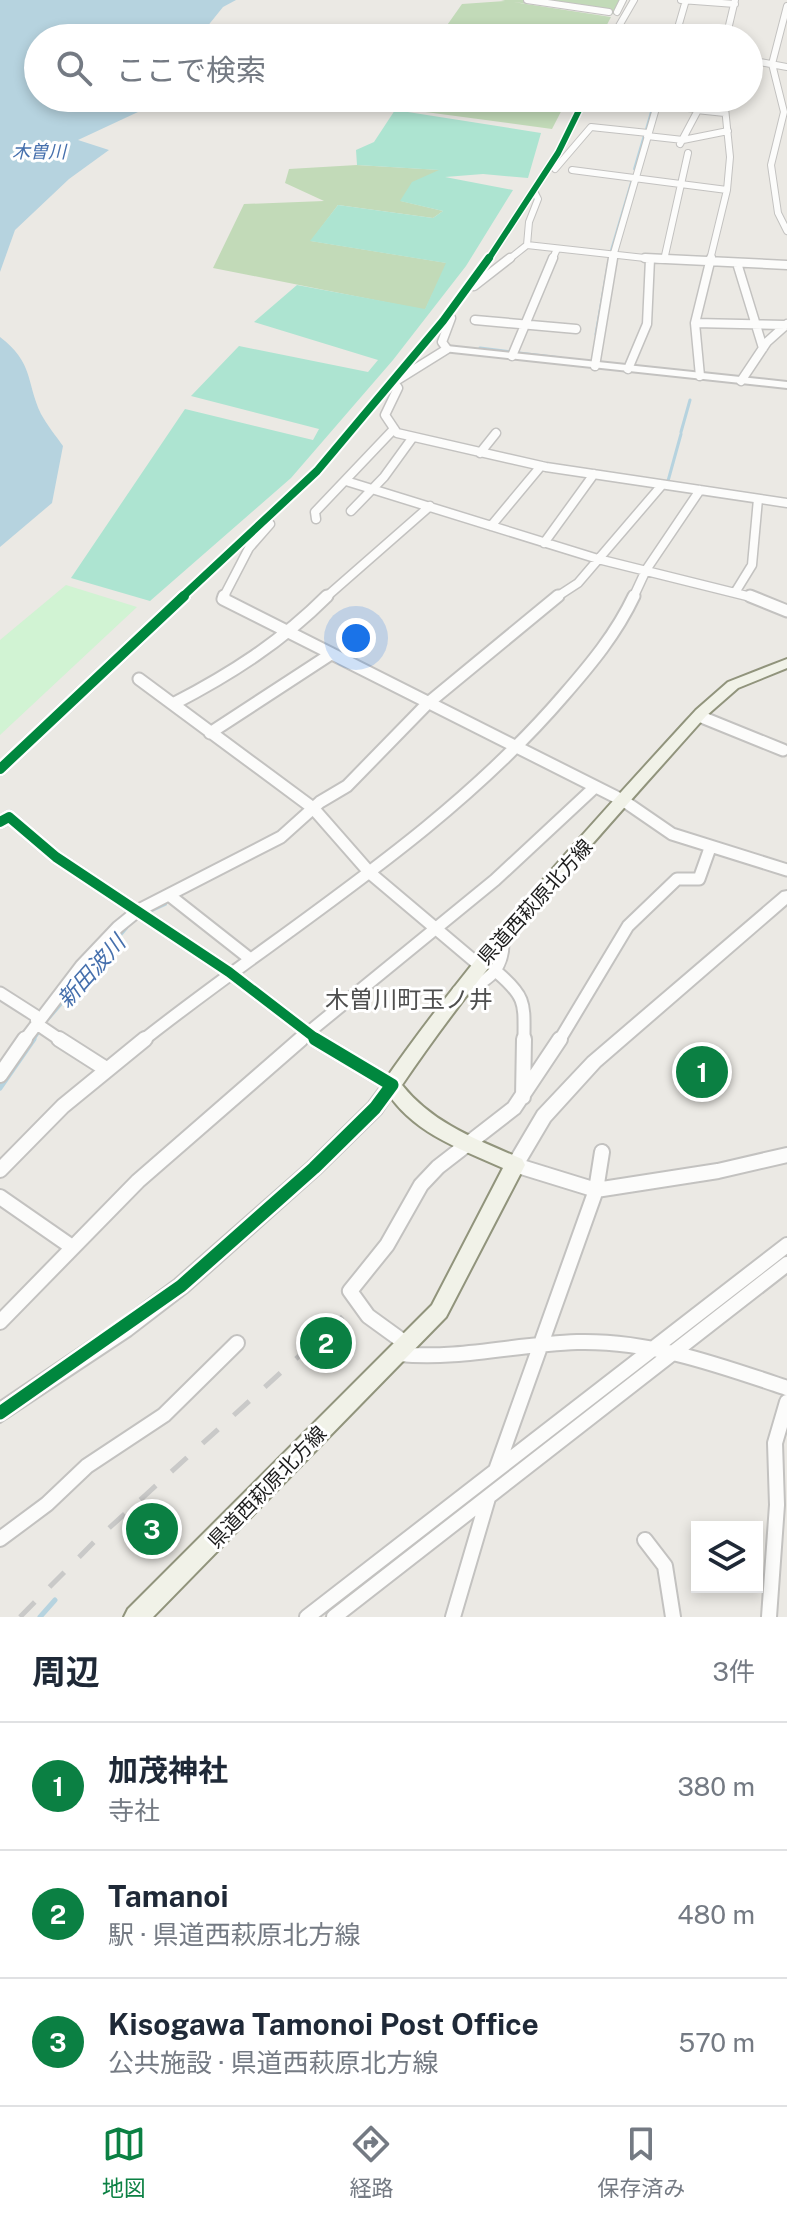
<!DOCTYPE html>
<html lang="ja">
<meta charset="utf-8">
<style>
:root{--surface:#fff;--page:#f6f6f7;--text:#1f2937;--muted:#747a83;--line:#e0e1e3;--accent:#0b8043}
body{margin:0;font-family:"Public Sans","Noto Sans JP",sans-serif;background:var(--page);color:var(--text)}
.controls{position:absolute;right:24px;bottom:24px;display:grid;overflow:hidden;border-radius:0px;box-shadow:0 4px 12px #0003}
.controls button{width:72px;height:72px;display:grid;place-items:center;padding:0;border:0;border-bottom:2px solid var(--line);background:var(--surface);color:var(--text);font:40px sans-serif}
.you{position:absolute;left:356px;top:638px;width:28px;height:28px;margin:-20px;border:6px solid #fff;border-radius:50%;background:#1a73e8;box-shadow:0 0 0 12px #1a73e833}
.badge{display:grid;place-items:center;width:52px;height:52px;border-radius:50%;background:var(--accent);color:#fff;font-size:26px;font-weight:700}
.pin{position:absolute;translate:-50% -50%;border:4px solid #fff;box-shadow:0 2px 8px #0006}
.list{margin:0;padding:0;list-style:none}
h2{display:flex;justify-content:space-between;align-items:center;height:104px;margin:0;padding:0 32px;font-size:34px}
h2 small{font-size:26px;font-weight:400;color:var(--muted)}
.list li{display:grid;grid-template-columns:52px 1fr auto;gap:24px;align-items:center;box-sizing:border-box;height:128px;padding:0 32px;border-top:2px solid var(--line)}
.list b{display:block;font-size:30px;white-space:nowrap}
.list p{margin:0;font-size:26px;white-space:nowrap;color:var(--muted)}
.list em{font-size:26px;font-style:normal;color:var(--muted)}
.icon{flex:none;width:44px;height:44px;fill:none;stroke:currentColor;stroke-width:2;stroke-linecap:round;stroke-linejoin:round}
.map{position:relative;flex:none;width:787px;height:1617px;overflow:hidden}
.search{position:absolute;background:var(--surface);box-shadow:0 4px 12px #0003;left:24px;right:24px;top:24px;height:88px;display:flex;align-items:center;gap:20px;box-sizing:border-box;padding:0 28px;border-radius:44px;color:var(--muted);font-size:30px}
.sheet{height:488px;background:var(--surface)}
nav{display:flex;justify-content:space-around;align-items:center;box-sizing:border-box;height:112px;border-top:2px solid var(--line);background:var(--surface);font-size:22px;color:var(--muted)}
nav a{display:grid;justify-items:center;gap:4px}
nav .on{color:var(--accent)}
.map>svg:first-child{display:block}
.forest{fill:#c2dab8}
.park{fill:#d1f3d3}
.pitch{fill:#ade4d1}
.water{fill:#b6d3df}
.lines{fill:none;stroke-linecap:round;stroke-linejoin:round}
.stream-far3{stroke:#b6d3df;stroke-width:2}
.stream-far2{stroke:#b6d3df;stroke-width:3}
.stream-far1{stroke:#b6d3df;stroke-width:4}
.stream{stroke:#b6d3df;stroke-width:5}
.minor-far3-casing{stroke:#c3c2c0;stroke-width:8}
.minor-far2-casing{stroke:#c3c2c0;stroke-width:11}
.minor-far1-casing{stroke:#c3c2c0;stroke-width:15}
.minor-casing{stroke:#c3c2c0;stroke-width:18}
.tertiary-casing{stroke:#c3c2c0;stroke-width:4}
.secondary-casing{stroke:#91947c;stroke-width:4}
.minor-far3{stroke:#fcfcfb;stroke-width:6}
.minor-far2{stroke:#fcfcfb;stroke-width:8}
.minor-far1{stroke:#fcfcfb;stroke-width:11}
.minor{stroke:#fcfcfb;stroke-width:14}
.tertiary{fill:#fcfcfb;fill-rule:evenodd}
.secondary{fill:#f1f2e8;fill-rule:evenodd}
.rail{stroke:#c9c9c8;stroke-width:5;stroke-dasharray:21 21;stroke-linecap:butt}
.cycleway-far3-casing{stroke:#fff;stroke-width:9}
.cycleway-far2-casing{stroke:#fff;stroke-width:12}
.cycleway-far1-casing{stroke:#fff;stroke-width:15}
.cycleway-casing{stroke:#fff;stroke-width:18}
.cycleway-far3{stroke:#00873e;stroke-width:6}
.cycleway-far2{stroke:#00873e;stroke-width:8}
.cycleway-far1{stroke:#00873e;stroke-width:10}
.cycleway{stroke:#00873e;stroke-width:13}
.labels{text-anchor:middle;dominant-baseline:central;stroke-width:6;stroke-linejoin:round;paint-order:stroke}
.far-water-label{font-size:18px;font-style:italic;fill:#4670ad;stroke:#fff}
.street-label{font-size:20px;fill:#1c1c1c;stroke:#fff}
.water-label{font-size:22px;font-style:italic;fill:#4670ad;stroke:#fff}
.quarter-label{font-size:24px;fill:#4f4f4f;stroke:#fff}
</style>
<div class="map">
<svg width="787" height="1617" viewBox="0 0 787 1617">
<rect width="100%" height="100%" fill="#ebe9e4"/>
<path class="forest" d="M501,0H622L613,14L513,2L611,17L600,38H438L462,4L505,1Z
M394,98H568L552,129L388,107Z
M357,165L441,170L401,201L443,211L433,218L338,205L311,241L447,263L425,310L213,268L244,204L324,201L285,183L289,169Z"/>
<path class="park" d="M66,585L137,607L0,735V640Z"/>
<path class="pitch" d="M395,110L541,133L528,178L483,174L445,177L513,190L466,266L393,360L291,478L150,601L71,578L185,409L313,440L319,429L191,396L239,346L368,372L378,360L254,322L297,285L425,309L446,263L310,241L338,205L433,218L443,211L400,201L412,182L439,170L357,165L356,150L374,142Z"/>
<path class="water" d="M0,0H236L223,7L198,38H38V98H146L138,112L78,140L109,150L69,179L15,230L0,272Z
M0,337C34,363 26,382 41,414C47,425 56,436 63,446L52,503L0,547Z"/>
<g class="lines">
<path class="stream-far3" d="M646,129L653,105
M634,169L644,135
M611,250L632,179"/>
<path class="stream-far2" d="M596,334L609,260
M480,348L513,352
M519,353L561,358
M681,432L690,400
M668,481L681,434"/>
<path class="stream-far1" d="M152,910L165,904
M46,1021L126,928
M32,1041L39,1031"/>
<path class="stream" d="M0,1088L34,1039
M40,1617L55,1600"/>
<defs>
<path id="minor-far3" d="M527,0L609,12
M681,0L735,4
M787,6L772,64L784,112L771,165L778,213L787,231
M617,12L623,0
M612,38L634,0
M675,38L686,0
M726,38L735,0
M749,60L787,67
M607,98L696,109
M696,110L725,113
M647,136L683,140L728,131
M680,144L697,112L700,98
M555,169L591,127L648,133
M572,170L727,190
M527,245L663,260
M488,260L558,153L585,98
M508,260L527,245L529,222L538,199L535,193
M552,260L557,249
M612,260L659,98
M664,260L688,153
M710,260L727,190L730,157L724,98"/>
<path id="minor-far2" d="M645,258L787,265
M737,263L763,348
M474,286L510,258
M451,318L442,342L447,349L394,382L398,388L385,415L397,433L546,467L787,503
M475,320L576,329
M695,323L785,325
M512,356L553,258
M595,366L613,258
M628,369L647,324L650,259
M700,376L695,323L711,258
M741,381L767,342L787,324
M480,453L496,433
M346,481L598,559L755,598
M351,511L384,477L413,437
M316,519L315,512L393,430
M491,526L541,466
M544,543L594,474
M736,591L752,565L758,499
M181,598L317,471L443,321L489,258
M223,598L249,548L270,524
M325,598L430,506
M555,598L578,583L662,485
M633,598L646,570L700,490"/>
<path id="minor-far1" d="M224,596L223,599L624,801L672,834L787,870
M750,596L787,611
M139,679L313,808L370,873L479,965
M173,704C231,674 281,642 327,596
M699,716L783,750
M210,733L331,654
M0,769L184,596
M0,822L9,817L56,857L229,972L319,1041
M169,895L249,958
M498,973C527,998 524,1004 524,1041
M458,991C488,984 505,969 503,937
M0,993L36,1016L37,1024L62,1041
M24,1041L81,966L118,927L139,910L281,837L320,802L347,786L427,704L558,596
M142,1041C285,928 445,834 564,695C591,664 616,634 634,596
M298,1041L495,880L595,787
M559,1041L628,926L677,879H699L710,848"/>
<path id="minor" d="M59,1039L106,1069
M315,1039L392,1085
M0,1075L25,1039
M523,1097L524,1039
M515,1165L596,1190L718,1171L787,1155
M0,1170L63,1106L145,1039
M0,1197L72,1247
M0,1322L138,1181L301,1039
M408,1345L368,1316L350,1291L387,1245L421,1185L438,1167L514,1108L560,1039
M399,1354C459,1360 517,1344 577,1342C650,1340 719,1365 787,1388
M496,1470L596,1190L602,1152
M0,1539L47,1504L87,1466L164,1415L237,1343
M645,1540L665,1566L673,1617
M307,1617L787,1245
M334,1617L787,1264
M453,1617L488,1498
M769,1617L777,1505L775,1443L787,1402"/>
<path id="tertiary" d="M447,346L787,382V388L443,351V347Z
M787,891V904L600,1066L550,1121L521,1170L515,1172L509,1170L506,1165L538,1111L588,1058L782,892Z
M392,1079L398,1080L400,1085L381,1113L320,1173L187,1292L131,1335L0,1422V1402L117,1323L175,1280L308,1163L369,1103L386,1080Z"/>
<path id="secondary" d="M787,659V668L738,688L706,716C600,835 492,952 402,1085C433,1124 478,1140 522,1159L525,1165L446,1317L153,1617H124L128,1609L432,1305L503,1168C458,1148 408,1131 383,1085L385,1080C478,947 587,829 696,710L728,682Z"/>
</defs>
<use href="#minor-far3" class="minor-far3-casing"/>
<use href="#minor-far2" class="minor-far2-casing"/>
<use href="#minor-far1" class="minor-far1-casing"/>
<use href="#minor" class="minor-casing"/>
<use href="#tertiary" class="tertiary-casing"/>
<use href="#secondary" class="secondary-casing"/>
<use href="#minor-far3" class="minor-far3"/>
<use href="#minor-far2" class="minor-far2"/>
<use href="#minor-far1" class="minor-far1"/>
<use href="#minor" class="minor"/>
<use href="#tertiary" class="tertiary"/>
<use href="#secondary" class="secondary"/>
<path class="rail" d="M20,1617L97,1539L351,1309"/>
<defs>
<path id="cycleway-far3" d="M488,260L558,153L585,98"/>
<path id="cycleway-far2" d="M181,598L317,471L443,321L489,258"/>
<path id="cycleway-far1" d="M0,769L184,596
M0,822L9,817L56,857L229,972L319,1041"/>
<path id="cycleway" d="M0,1413L181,1286L314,1168L375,1108L392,1085L315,1039"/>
</defs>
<use href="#cycleway-far3" class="cycleway-far3-casing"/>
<use href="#cycleway-far2" class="cycleway-far2-casing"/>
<use href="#cycleway-far1" class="cycleway-far1-casing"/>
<use href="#cycleway" class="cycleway-casing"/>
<use href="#cycleway-far3" class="cycleway-far3"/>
<use href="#cycleway-far2" class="cycleway-far2"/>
<use href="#cycleway-far1" class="cycleway-far1"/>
<use href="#cycleway" class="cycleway"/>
</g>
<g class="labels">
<g class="far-water-label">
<text x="39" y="151">木曽川</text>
</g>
<g class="street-label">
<text transform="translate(535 902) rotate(-48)">県道西萩原北方線</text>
<text transform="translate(267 1487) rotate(-46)">県道西萩原北方線</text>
</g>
<g class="water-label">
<text transform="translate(91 971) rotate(-48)">新田波川</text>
</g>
<g class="quarter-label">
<text x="409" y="999">木曽川町玉ノ井</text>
</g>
</g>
</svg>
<div class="controls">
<button><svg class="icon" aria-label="layers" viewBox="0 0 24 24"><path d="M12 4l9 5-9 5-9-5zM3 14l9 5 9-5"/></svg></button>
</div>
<div class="you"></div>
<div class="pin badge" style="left:702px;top:1072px">1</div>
<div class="pin badge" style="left:326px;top:1343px">2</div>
<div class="pin badge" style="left:152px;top:1529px">3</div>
<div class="search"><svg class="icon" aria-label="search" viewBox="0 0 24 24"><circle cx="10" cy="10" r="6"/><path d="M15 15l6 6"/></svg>ここで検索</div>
</div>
<section class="sheet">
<h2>周辺<small>3件</small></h2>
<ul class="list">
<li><span class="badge">1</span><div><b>加茂神社</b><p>寺社</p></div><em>380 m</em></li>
<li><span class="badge">2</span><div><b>Tamanoi</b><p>駅 · 県道西萩原北方線</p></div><em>480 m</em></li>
<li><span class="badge">3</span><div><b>Kisogawa Tamonoi Post Office</b><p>公共施設 · 県道西萩原北方線</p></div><em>570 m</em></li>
</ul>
</section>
<nav>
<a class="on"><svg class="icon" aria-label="map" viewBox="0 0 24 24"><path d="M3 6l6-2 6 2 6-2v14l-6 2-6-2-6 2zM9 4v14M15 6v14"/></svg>地図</a>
<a><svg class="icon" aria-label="directions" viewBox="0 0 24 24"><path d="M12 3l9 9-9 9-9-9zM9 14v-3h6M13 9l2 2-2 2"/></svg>経路</a>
<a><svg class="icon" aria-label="saved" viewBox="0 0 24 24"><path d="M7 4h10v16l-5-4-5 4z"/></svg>保存済み</a>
</nav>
